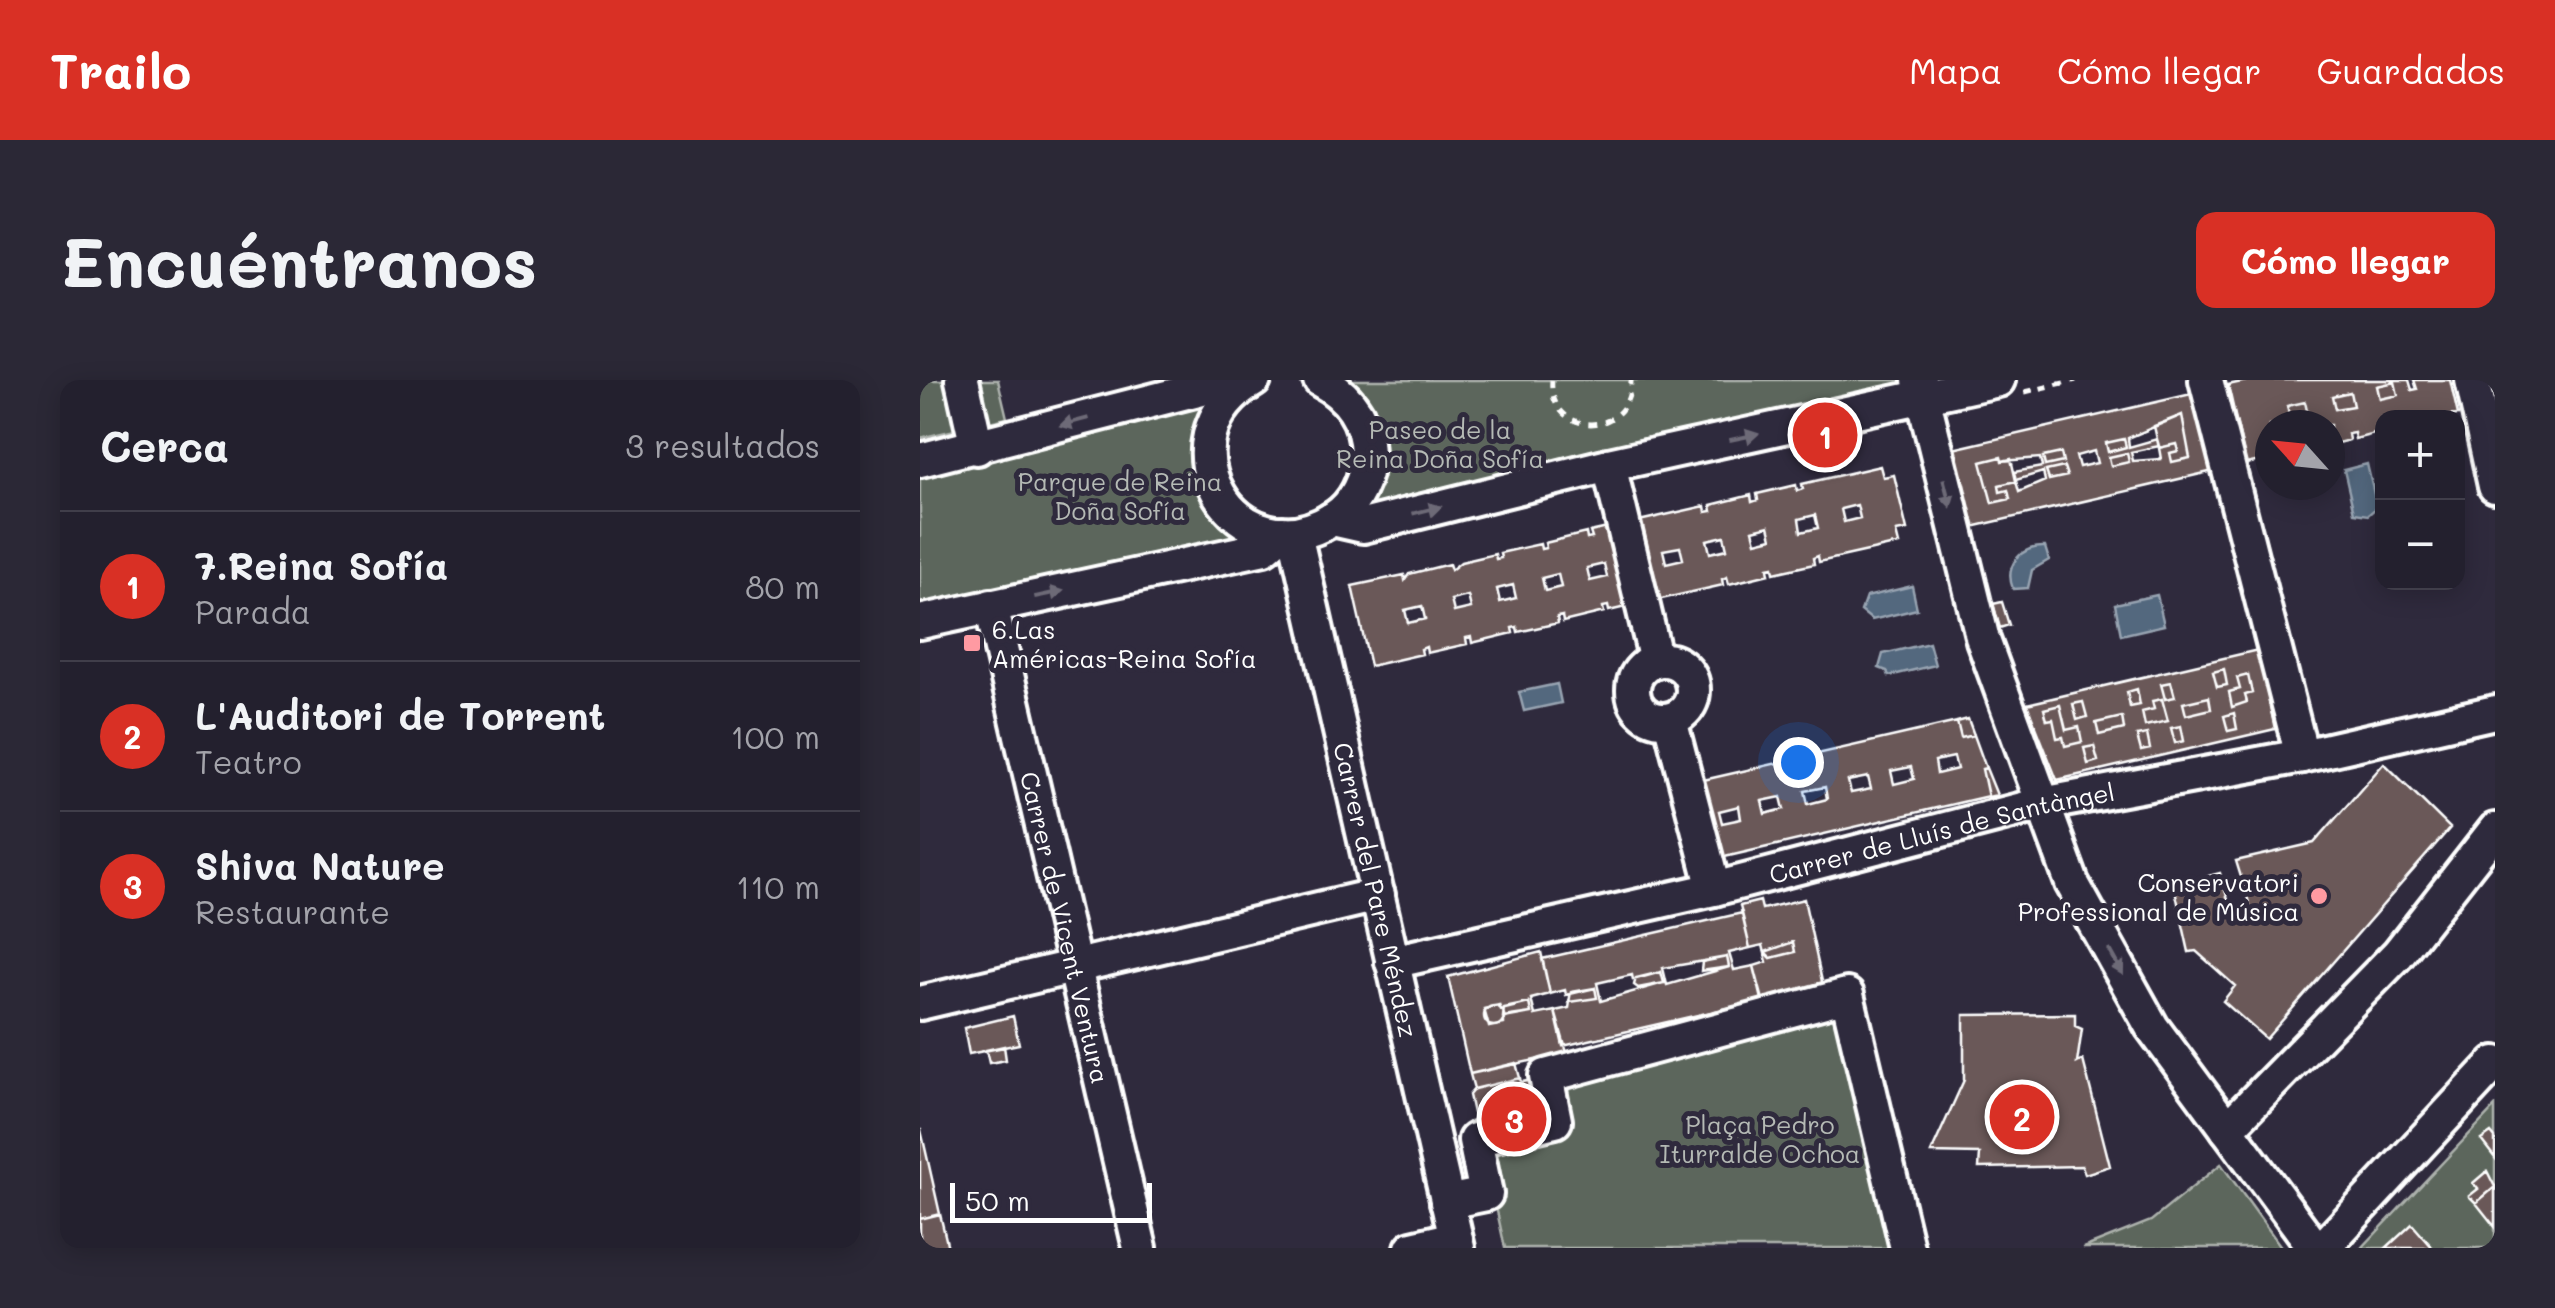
<!DOCTYPE html>
<html lang="es">
<meta charset="utf-8">
<style>
:root{--surface:#23202e;--page:#2b2836;--text:#f1f3f6;--muted:#a3a3aa;--line:#403e4a;--accent:#d93025}
body{margin:0;font-family:Mali,sans-serif;background:var(--page);color:var(--text)}
.controls{position:absolute;right:30px;top:30px;display:grid;overflow:hidden;border-radius:20px;box-shadow:0 5px 25px #0003}
.controls button{width:90px;height:90px;display:grid;place-items:center;padding:0;border:0;border-bottom:2px solid var(--line);background:var(--surface);color:var(--text);font:50px sans-serif}
.compass{position:absolute;left:1335px;top:30px;width:90px;height:90px;border-radius:50%;background:var(--surface);box-shadow:0 5px 25px #0003;rotate:297deg}
.scale{position:absolute;left:30px;bottom:25px;width:202px;box-sizing:border-box;padding-left:10px;border:5px solid #fff;border-top:0;font-size:28px;line-height:35px;white-space:nowrap;color:#fff;-webkit-text-stroke:8px #2f2a3d;paint-order:stroke}
.you{position:absolute;left:878px;top:382px;width:35px;height:35px;margin:-25px;border:8px solid #fff;border-radius:50%;background:#1a73e8;box-shadow:0 0 0 15px #1a73e833}
.badge{display:grid;place-items:center;width:65px;height:65px;border-radius:50%;background:var(--accent);color:#fff;font-size:32px;font-weight:700}
.pin{position:absolute;translate:-50% -50%;border:5px solid #fff;box-shadow:0 2px 10px #0006}
.list{margin:0;padding:0;list-style:none}
h2{display:flex;justify-content:space-between;align-items:center;height:130px;margin:0;padding:0 40px;font-size:42px}
h2 small{font-size:32px;font-weight:400;color:var(--muted)}
.list li{display:grid;grid-template-columns:65px 1fr auto;gap:30px;align-items:center;box-sizing:border-box;height:150px;padding:0 40px;border-top:2px solid var(--line)}
.list b{display:block;font-size:38px;white-space:nowrap}
.list p{margin:0;font-size:32px;white-space:nowrap;color:var(--muted)}
.list em{font-size:32px;font-style:normal;color:var(--muted)}
.map{position:relative;flex:none;width:1575px;height:868px;overflow:hidden;border-radius:20px}
header{display:flex;align-items:center;gap:60px;box-sizing:border-box;height:140px;padding:0 50px;background:var(--accent);color:#fff}
header strong{font-size:48px}
nav{display:flex;gap:55px;margin-inline-start:auto;font-size:35px}
.intro{display:flex;align-items:center;justify-content:space-between;box-sizing:border-box;height:240px;padding:0 60px}
h1{margin:0;font-size:70px}
.button{padding:25px 45px;border-radius:20px;background:var(--accent);color:#fff;font-size:35px;font-weight:700}
main{display:flex;gap:60px;padding:0 60px}
aside{flex:1;background:var(--surface);border-radius:20px;box-shadow:0 5px 25px #0003}
.map>svg:first-child{display:block}
.green{fill:#5b665b;stroke:#adb2ad;stroke-width:2.5}
.water{fill:#53687e;stroke:#98a4b2;stroke-width:2.5}
.building{fill:#6a5858;stroke:#fff;stroke-width:2.5;fill-rule:evenodd}
.lines{fill:none;stroke-linecap:round;stroke-linejoin:round}
.minor-casing{stroke:#fff;stroke-width:40}
.path{stroke:#fff;stroke-width:5;stroke-dasharray:8 8;stroke-linecap:butt}
.minor{stroke:#2f2a3d;stroke-width:32}
.oneway{fill:#6d6a77}
.poi-dot{fill:#ff9aa2;stroke:#2f2a3d;stroke-width:4}
.labels{text-anchor:middle;dominant-baseline:central;stroke-width:10;stroke-linejoin:round;paint-order:stroke}
.park-label{font-size:25px;fill:#b5bab5;stroke:#2f2a3d}
.poi-label{font-size:25px;fill:#fff;stroke:#2f2a3d;text-anchor:start}
.street-label{font-size:25px;fill:#fff;stroke:#2f2a3d}
</style>
<header>
<strong>Trailo</strong>
<nav><a>Mapa</a><a>Cómo llegar</a><a>Guardados</a></nav>
</header>
<div class="intro"><h1>Encuéntranos</h1><a class="button">Cómo llegar</a></div>
<main>
<aside>
<h2>Cerca<small>3 resultados</small></h2>
<ul class="list">
<li><span class="badge">1</span><div><b>7.Reina Sofía</b><p>Parada</p></div><em>80 m</em></li>
<li><span class="badge">2</span><div><b>L'Auditori de Torrent</b><p>Teatro</p></div><em>100 m</em></li>
<li><span class="badge">3</span><div><b>Shiva Nature</b><p>Restaurante</p></div><em>110 m</em></li>
</ul>
</aside>
<div class="map">
<svg width="1575" height="868" viewBox="0 0 1575 868">
<rect width="100%" height="100%" fill="#2f2a3d"/>
<filter id="ink" filterUnits="userSpaceOnUse"><feTurbulence type="fractalNoise" baseFrequency=".01" numOctaves="2"/><feDisplacementMap in="SourceGraphic" scale="20" xChannelSelector="R" yChannelSelector="G"/><feConvolveMatrix kernelMatrix="1 2 1 2 8 2 1 2 1" color-interpolation-filters="sRGB"/></filter>
<g filter="url(#ink)">
<path class="green" d="M0,0H78L87,38L0,58Z
M429,0H1067L449,144L459,86Z
M294,5L280,57L344,168L0,242V80Z
M926,623L985,868H585L562,762L640,745L633,702Z
M1575,727V868H1442Z
M1301,784L1362,868H1163L1231,841Z"/>
<path class="water" d="M1447,84L1457,127L1448,135L1434,133L1424,90Z
M1125,167L1129,180L1112,190L1108,208L1093,209C1084,186 1100,166 1125,167Z
M992,206L997,229L952,240L941,231L946,217Z
M1237,215L1244,245L1201,255L1195,224Z
M1009,263L1015,285L969,296L967,291L959,288L963,274Z
M637,304L641,323L604,331L599,312Z"/>
<path class="building" d="M1331,0H1489L1492,10L1497,9L1494,0H1530L1538,35L1462,38V52L1435,59L1434,53L1428,54L1429,60L1410,65V45H1350V79L1326,84L1308,5ZM1475,2L1478,15L1460,19L1457,6ZM1430,12L1433,26L1415,29L1412,16ZM1385,22L1388,35L1370,40L1367,26Z
M1475,2L1478,15L1460,19L1457,6Z
M1280,12L1298,90L1052,147L1033,69ZM1262,35L1270,78L1252,82L1250,73L1258,71L1256,64L1239,68L1241,79L1213,81L1211,72L1239,66L1237,59L1209,67L1208,58ZM1204,59L1206,67L1188,72L1186,63ZM1174,71L1177,83L1159,87L1156,76ZM1141,73L1143,82L1125,86L1123,77ZM1207,73L1209,82L1191,86L1189,77ZM1081,77L1082,81L1120,78L1122,87L1094,92L1096,100L1123,92L1125,101L1099,112L1096,101L1079,105L1080,112L1088,110L1090,119L1072,123L1061,82ZM1144,87L1147,96L1129,100L1126,91Z
M1430,12L1433,26L1415,29L1412,16Z
M1385,22L1388,35L1370,40L1367,26Z
M1262,35L1270,78L1252,82L1250,73L1258,71L1256,64L1239,68L1234,46Z
M1204,59L1206,67L1188,72L1186,63Z
M1141,73L1143,82L1125,86L1123,77Z
M1207,73L1209,82L1191,86L1189,77Z
M1081,77L1082,81L1091,79L1096,101L1079,105L1080,112L1088,110L1090,119L1072,123L1061,82Z
M960,86L963,97L974,95L987,150L976,152L979,164L899,182L898,176L893,178L894,184L854,193L853,187L848,188L849,194L809,204L807,197L802,199L803,205L737,220L719,141L785,126L786,132L792,131L791,125L831,115L832,122L838,120L837,114L876,105L877,111L883,109L882,104ZM937,125L940,138L924,142L921,129ZM895,135L898,148L881,152L879,139ZM849,146L852,158L836,162L833,150ZM804,156L807,169L790,173L787,160ZM760,167L763,179L746,183L743,170Z
M1144,87L1147,96L1129,100L1126,91Z
M692,147L710,226L689,231L688,226L683,227L684,232L643,242L642,236L637,237L638,243L598,252L597,247L592,248L593,253L552,263L551,257L546,258L547,264L507,273L506,267L501,269L502,274L450,286L432,206L484,195L485,200L489,194L529,184L531,190L541,182L575,174L576,179L581,178L580,173L620,164L621,169L626,168L625,163L666,153L667,159L672,158L670,152ZM684,184L687,197L670,201L667,188ZM638,194L641,207L625,211L622,198ZM593,205L596,218L580,222L577,209ZM548,216L551,228L534,232L531,220ZM502,226L505,239L488,243L485,230Z
M1082,222L1089,245L1080,248L1073,224Z
M1338,270L1355,349L1137,400L1107,324ZM1304,289L1307,305L1297,307L1293,292ZM1328,295L1332,313L1325,315L1327,322L1312,327L1309,312L1320,309L1317,298ZM1251,302L1255,317L1245,319L1241,304ZM1217,309L1220,325L1210,327L1207,312ZM1289,317L1291,329L1266,335L1263,323ZM1242,319L1248,341L1225,346L1222,332L1234,329L1232,321ZM1163,322L1167,337L1157,340L1153,324ZM1140,325L1146,350L1159,347L1162,362L1145,366L1143,357L1137,358L1133,339L1127,340L1124,329ZM1314,333L1317,349L1308,351L1304,336ZM1202,337L1204,349L1179,355L1176,343ZM1261,346L1264,361L1255,363L1251,348ZM1227,354L1230,369L1221,371L1217,356ZM1174,366L1178,381L1168,384L1164,368Z
M1304,289L1307,305L1297,307L1293,292Z
M1328,295L1332,313L1325,315L1327,322L1312,327L1309,312L1320,309L1317,298Z
M1251,302L1255,317L1245,319L1241,304Z
M1217,309L1220,325L1210,327L1207,312Z
M1289,317L1291,329L1266,335L1263,323Z
M1242,319L1248,341L1225,346L1222,332L1234,329L1232,321Z
M1163,322L1167,337L1157,340L1153,324Z
M1140,325L1146,350L1159,347L1162,362L1145,366L1143,357L1137,358L1133,339L1127,340L1124,329Z
M1314,333L1317,349L1308,351L1304,336Z
M1202,337L1204,349L1179,355L1176,343Z
M1048,339L1054,355L1041,358L1037,342Z
M1037,342L1041,358L1054,355L1066,388L1062,389L1068,416L796,479L779,401ZM1034,377L1037,389L1017,394L1015,381ZM991,387L994,399L974,404L971,391ZM948,397L951,409L931,413L928,401ZM905,407L907,419L888,424L885,411ZM861,417L864,429L845,434L842,421ZM819,426L821,439L802,443L799,431Z
M1261,346L1264,361L1255,363L1251,348Z
M1227,354L1230,369L1221,371L1217,356Z
M1174,366L1178,381L1168,384L1164,368Z
M1464,383L1530,448L1346,659L1303,621L1315,606L1276,571L1269,572L1254,505L1300,493L1311,530L1330,526L1316,481L1394,463Z
M1066,388L1077,415L1068,417L1062,389Z
M884,519L903,606L844,628L834,586L847,582L843,565L830,568L820,526L840,521L842,529ZM873,562L875,572L851,578L845,572Z
M822,533L830,568L809,573L814,590L834,586L843,620L643,666L635,631L649,628L650,622L677,618L675,608L646,615L645,610L630,614L622,579ZM807,577L809,587L747,605L743,588ZM741,592L744,603L681,621L677,603L712,595L713,600Z
M873,562L875,572L851,578L845,572Z
M621,572L630,614L611,619L615,635L635,631L647,673L550,694L528,597ZM609,623L611,633L584,638V644L569,647L564,629L579,625L581,630Z
M807,577L809,587L781,591L782,582Z
M741,592L744,603L718,608L714,605L716,598Z
M675,608L677,618L649,622L651,612Z
M609,623L611,633L583,637L584,628Z
M564 636a10 10 0 1 1 20 0a10 10 0 1 1-20 0Z
M1155,634V646L1162,649L1157,683L1163,680L1190,786L1165,794L1162,786L1059,788L1060,774L1011,773L1044,700V635Z
M93,636L99,664L49,674L44,648Z
M84,666L86,680L69,683L66,670Z
M596,683L600,698L554,709L550,694Z
M600,698L601,702L608,701L617,742L558,756L549,715L554,709Z
M1,750L20,834L0,839V750Z
M1571,753L1575,758V778L1561,760Z
M1567,791L1575,807L1556,823L1549,816L1558,809L1553,803Z
M1575,807V847L1556,823Z
M20,834L28,868H0V839Z
M1492,844L1513,868H1466L1489,847Z"/>
<g class="lines">
<defs>
<g id="minor">
<path d="M42,0L57,68"/>
<path d="M334,0C232,60 317,200 414,138C435,125 448,98 447,73C446,39 429,16 400,0"/>
<path d="M999,0L1063,260L1152,503L1232,647L1395,868"/>
<path d="M1286,0L1382,376"/>
<path d="M1552,0L1575,106"/>
<path d="M0,80L294,5L316,11"/>
<path d="M689,85L736,281"/>
<path d="M412,139L443,146L689,85L1078,0"/>
<path id="s1" d="M375,154L538,868"/>
<path id="s2" d="M71,226L220,868"/>
<path d="M0,242L344,168L362,153"/>
<circle cx="743" cy="310" r="30"/>
<path d="M750,340L794,509"/>
<path id="s3" d="M472,582L794,509L1122,424L1382,376L1575,332"/>
<path d="M0,623L458,515"/>
<path d="M1307,749L1478,574L1575,450"/>
<path d="M527,822L566,814L555,760L635,741L626,696L927,615L987,868"/>
<path d="M492,868L535,858"/>
<path d="M1403,868L1575,683"/>
</g>
</defs>
<use href="#minor" class="minor-casing"/>
<path class="path" d="M632,0C627,56 711,61 711,0
M1105,12L1156,0"/>
<use href="#minor" class="minor"/>
</g>
<defs><path id="oneway-solid" d="M-6-.8H1V-3.2L6.5 0L1 3.2V.8H-6Z" transform="scale(2.5)"/></defs>
<g class="oneway">
<use href="#oneway-solid" transform="translate(154 42) rotate(165)"/>
<use href="#oneway-solid" transform="translate(824 57) rotate(-12)"/>
<use href="#oneway-solid" transform="translate(1027 113) rotate(76)"/>
<use href="#oneway-solid" transform="translate(507 130) rotate(-14)"/>
<use href="#oneway-solid" transform="translate(129 214) rotate(-12)"/>
<use href="#oneway-solid" transform="translate(1196 582) rotate(61)"/>
</g>
</g>
<g class="poi-dot">
<rect x="42" y="253" width="20" height="20" rx="5"/>
<circle cx="1399" cy="516" r="10"/>
</g>
<g class="labels">
<g class="park-label">
<text x="520" y="49">Paseo de la<tspan x="520" dy="29">Reina Doña Sofía</tspan></text>
<text x="200" y="101">Parque de Reina<tspan x="200" dy="29">Doña Sofía</tspan></text>
<text x="840" y="744">Plaça Pedro<tspan x="840" dy="29">Iturralde Ochoa</tspan></text>
</g>
<g class="poi-label">
<text x="72" y="249">6.Las<tspan x="72" dy="29">Américas-Reina Sofía</tspan></text>
<text x="1379" y="502" text-anchor="end">Conservatori<tspan x="1379" dy="29">Professional de Música</tspan></text>
</g>
<g class="street-label">
<text stroke="none"><textPath href="#s3" startOffset="565">Carrer de Lluís de Santàngel</textPath></text>
<text stroke="none"><textPath href="#s1" startOffset="365">Carrer del Pare Méndez</textPath></text>
<text stroke="none"><textPath href="#s2" startOffset="330">Carrer de Vicent Ventura</textPath></text>
</g>
</g>
</svg>
<div class="controls">
<button>+</button>
<button>−</button>
</div>
<svg class="compass" viewBox="-18 -18 36 36"><path d="M0-13l5 13h-10z" fill="#e53935"/><path d="M0 13l5-13h-10z" fill="#a3a3aa"/></svg>
<div class="scale">50 m</div>
<div class="you"></div>
<div class="pin badge" style="left:905px;top:55px">1</div>
<div class="pin badge" style="left:1102px;top:737px">2</div>
<div class="pin badge" style="left:594px;top:739px">3</div>
</div>
</main>
